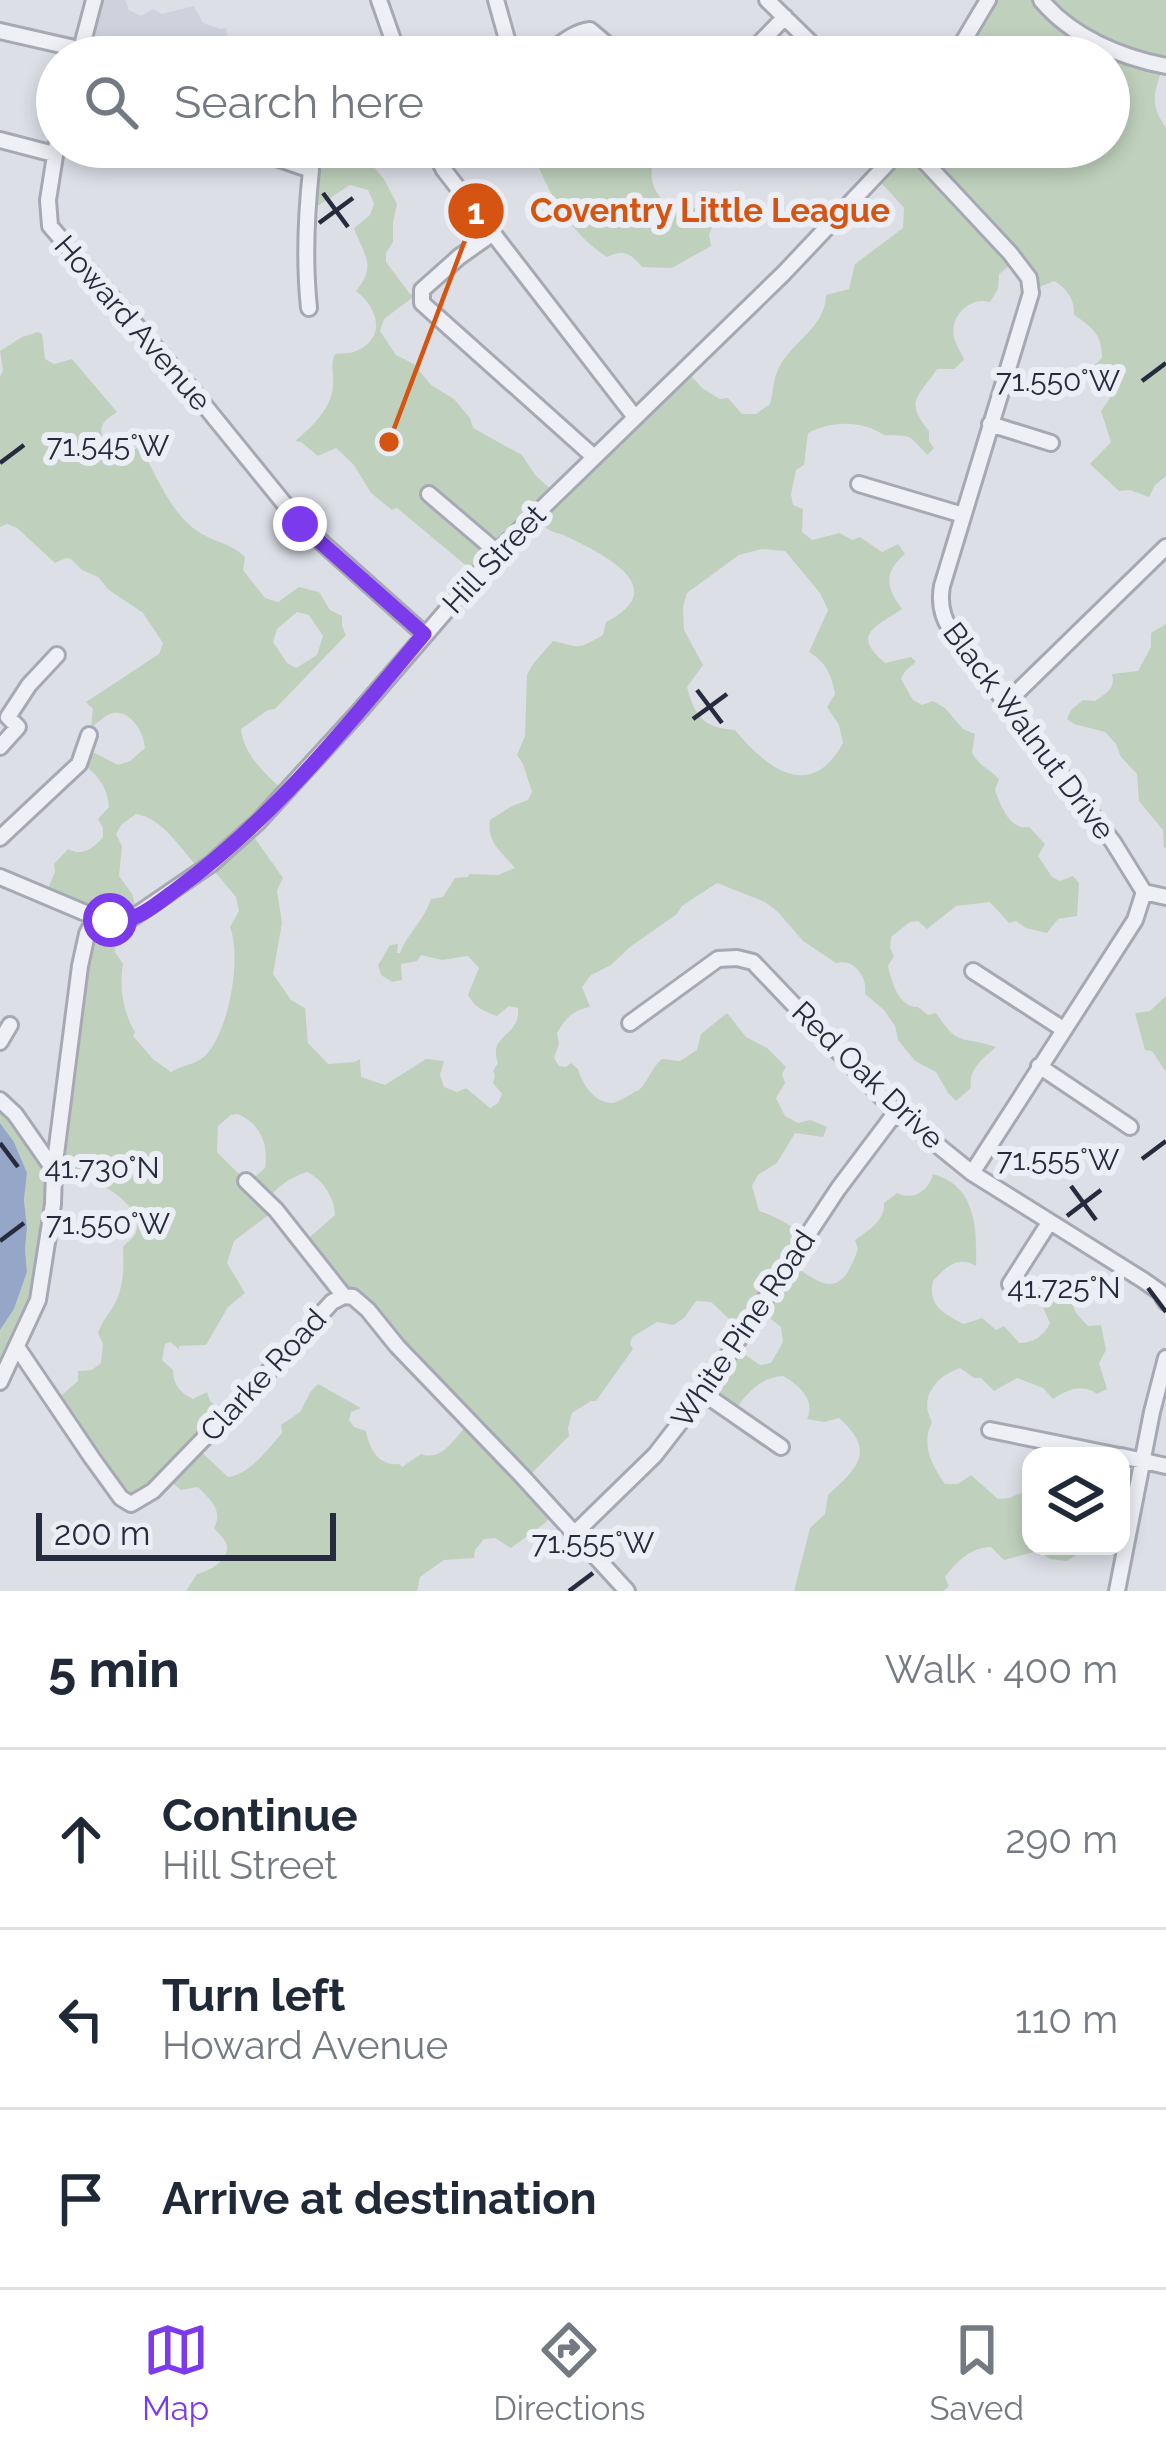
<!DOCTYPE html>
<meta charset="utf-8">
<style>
:root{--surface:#fff;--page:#f2f2f3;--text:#1f2937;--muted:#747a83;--line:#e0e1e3;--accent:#7c3aed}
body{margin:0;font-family:Raleway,sans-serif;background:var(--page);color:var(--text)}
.controls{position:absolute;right:36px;bottom:36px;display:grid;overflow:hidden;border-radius:24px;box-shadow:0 6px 18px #0003}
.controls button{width:108px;height:108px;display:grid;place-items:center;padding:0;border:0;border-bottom:3px solid var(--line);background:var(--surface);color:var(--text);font:60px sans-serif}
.scale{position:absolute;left:36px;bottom:30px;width:300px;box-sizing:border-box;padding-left:12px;border:6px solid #262b3e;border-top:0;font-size:33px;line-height:42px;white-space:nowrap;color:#262b3e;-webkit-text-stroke:9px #eceef5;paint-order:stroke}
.stop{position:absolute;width:36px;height:36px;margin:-27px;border:9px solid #7c3aed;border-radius:50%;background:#fff}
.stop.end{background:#7c3aed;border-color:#fff;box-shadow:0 3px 12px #0008}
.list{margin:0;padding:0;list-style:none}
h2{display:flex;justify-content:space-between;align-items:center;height:156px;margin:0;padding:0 48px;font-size:51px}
h2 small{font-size:39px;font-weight:400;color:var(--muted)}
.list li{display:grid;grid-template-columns:78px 1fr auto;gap:36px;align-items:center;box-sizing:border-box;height:180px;padding:0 48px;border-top:3px solid var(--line)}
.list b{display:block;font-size:45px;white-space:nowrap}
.list p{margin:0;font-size:39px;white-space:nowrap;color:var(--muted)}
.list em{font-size:39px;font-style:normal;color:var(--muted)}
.icon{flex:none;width:66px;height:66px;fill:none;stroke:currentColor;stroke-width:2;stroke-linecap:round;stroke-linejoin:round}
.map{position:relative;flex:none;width:1166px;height:1591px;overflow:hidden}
.search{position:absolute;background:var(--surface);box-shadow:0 6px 18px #0003;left:36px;right:36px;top:36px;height:132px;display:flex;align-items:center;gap:30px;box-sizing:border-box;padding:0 42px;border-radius:66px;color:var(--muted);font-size:45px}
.sheet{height:696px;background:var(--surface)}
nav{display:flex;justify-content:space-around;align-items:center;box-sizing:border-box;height:168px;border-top:3px solid var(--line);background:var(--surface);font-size:33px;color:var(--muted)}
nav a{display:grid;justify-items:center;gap:6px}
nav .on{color:var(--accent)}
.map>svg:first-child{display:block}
.built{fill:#cfd1dc}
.green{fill:#bfd1bd;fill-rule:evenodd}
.water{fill:#96a6c8}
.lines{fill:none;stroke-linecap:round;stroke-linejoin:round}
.minor-casing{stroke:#a6a9b4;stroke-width:20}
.minor{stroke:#eff0f5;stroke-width:14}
.route{stroke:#7c3aed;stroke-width:15}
.ticks{fill:none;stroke:#262b3e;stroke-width:4.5}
.labels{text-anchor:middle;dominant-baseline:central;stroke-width:12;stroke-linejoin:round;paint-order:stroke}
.street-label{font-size:30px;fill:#262b3e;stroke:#eceef5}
.ticks-label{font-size:30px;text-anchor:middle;fill:#262b3e;stroke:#eceef5;stroke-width:12;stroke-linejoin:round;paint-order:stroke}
.leader{fill:none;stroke:#d55411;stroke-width:4.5}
.callout-dot{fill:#d55411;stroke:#eceef5;stroke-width:4.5}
.mark-label{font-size:36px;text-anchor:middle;font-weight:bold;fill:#fff}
.callout-label{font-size:33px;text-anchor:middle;font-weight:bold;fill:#d55411;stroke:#eceef5;stroke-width:12;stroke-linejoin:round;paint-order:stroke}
</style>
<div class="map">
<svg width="1166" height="1591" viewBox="0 0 1166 1591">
<rect width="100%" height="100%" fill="#dddfe7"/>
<path class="built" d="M94,0H125L129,10L141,16L153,9L162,14L194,6L203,23L220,29L226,28L228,38L244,57H78Z"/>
<path class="green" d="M987,0H1166V65H1163C1155,94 1148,101 1166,128V476L1155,485L1149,497L1130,490L1119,491L1090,464L1111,442L1101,411L1110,398C1106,385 1098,377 1088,371L1102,358C1102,334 1093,328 1074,315C1075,300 1066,287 1054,281L1030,291L1014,262L999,274L998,289L990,302C969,296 947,318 955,341C957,347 962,353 964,360L954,369H937C918,398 904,400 929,431V441L934,448L927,455C906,431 911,437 884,435C861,420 832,421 808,433L804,465L796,470L791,494L793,505L803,509L802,532L812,540L840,533L852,540L860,537L882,552L898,544L905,554C883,573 886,587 902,609C875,627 851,635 885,663L911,657L916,662L905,671L901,679L913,700L922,705L933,701L945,708L963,729L975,734L972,753C983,770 988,767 999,779L995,790C1001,806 1009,830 1029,827L1045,844L1038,856L1052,877L1060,881L1073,876L1079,883L1077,916L1058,919L1047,933L1026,928L1016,921L1009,923L990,902L956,906L927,929L918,921L910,922L891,937L890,948L894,956L888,966C892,983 899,1007 918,1007L928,1015L936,1013C959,1048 961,1035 996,1047C983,1059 968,1069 971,1088L956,1101L948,1093L936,1072L915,1061L898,1040L895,1026L884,1010L865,994C868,977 854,958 836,963L803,941L778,912L765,902L717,883L682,906L677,914L630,947L611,965L591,975L582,987L590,1007C573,1010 565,1019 557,1033L559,1044L554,1058L559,1066L566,1067L571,1063L578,1069C582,1083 594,1103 612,1103C620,1102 631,1093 639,1090C649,1080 651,1068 662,1059L680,1061L697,1050L701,1034L727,1013L746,1037L767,1048L786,1067L782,1074L785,1083L776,1098L785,1116L798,1123L810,1120L827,1127L823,1137L795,1133L777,1163L758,1175L752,1186L759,1211C775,1216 789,1224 803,1235L789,1262C823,1286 840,1301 858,1249L855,1240C869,1230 885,1221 884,1203L897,1193C913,1201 929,1191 933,1174C976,1186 977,1227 976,1266C957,1255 946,1267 933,1281C927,1306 946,1315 964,1324L982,1318L996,1330L1004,1326L1019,1343C1033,1343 1044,1336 1050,1323L1036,1292L1049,1288L1060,1293L1074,1286L1077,1291C1067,1307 1077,1314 1088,1326L1101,1325L1106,1350L1099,1363L1107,1389L1097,1394C1081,1383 1068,1390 1053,1399L1043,1388L1017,1378L994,1391L981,1378H974L960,1368C937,1376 918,1397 932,1422C921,1445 931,1464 945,1484H958L971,1475L998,1499L1009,1498L1031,1489V1546H1091L1089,1551H1082L1067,1561L1050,1559L1038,1551L1004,1560L991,1547C971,1547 956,1562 945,1577L949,1586L943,1591H794L810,1528L825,1514L828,1495C857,1468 877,1452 839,1418L824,1422L807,1419C816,1400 799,1385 783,1376C760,1377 745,1395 733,1413L703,1393L734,1347L760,1365L771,1363L783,1342L781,1327L758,1309L741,1330L711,1302L696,1301L685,1317L674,1325L657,1322L632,1337L630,1344L633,1349L596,1401H591L572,1413L568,1428L569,1436L526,1479L554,1513L545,1523L511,1548L495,1538L484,1539L475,1550L474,1558L444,1560L420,1577L417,1591H186L197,1574C210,1571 232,1558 226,1543C223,1537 218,1533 214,1528C224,1510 209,1499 198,1487L181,1490L167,1478L127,1503L55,1401L78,1381V1371L92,1370L101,1363L103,1344L98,1333C102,1322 107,1316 113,1307C124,1288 124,1268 123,1247C126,1243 135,1237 136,1232C144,1208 105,1183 85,1180C75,1179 64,1180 54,1180L41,1278L0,1381V1330L14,1309L27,1272L25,1249L27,1228L24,1200L27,1173L14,1142L0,1123V1101L49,1165L92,920L45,896L55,872L54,864L68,849C82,857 94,848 103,837V828L98,819L109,807C107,785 98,776 81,762L85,748L118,765L130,761L145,748C144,732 129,707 110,714C103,717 98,723 91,727L93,709L86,702L159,654L163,643L143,613L109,590L98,577L82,570L71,559L66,558L55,563L17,528L7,524L0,527V377L3,370L0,351L22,337L38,332L42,334L45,359L54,364L72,359L117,412C107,419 99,423 102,435L95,442L97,450L111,459L140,447C157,476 172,517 202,534C218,543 230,543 245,557L243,570L265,598L278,602L299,587L319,592L330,610L342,616V626L346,635L275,709L268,710L241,729C244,755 265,774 284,791L249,830L283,878L277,890L282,923L273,974L291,1000L305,1008L308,1043L328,1064L354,1062L360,1059L361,1077L385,1085L426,1059L444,1061L440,1075L444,1087L457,1092L466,1088L490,1108L498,1103L502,1094L493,1083L495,1075L493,1071L498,1063C487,1034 521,1037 518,1008L509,1006L497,1016C484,1011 476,1009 468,995L479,968L468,956L442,960L421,955L417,961L401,964L402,980L392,982L381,975L378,965L390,945L398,944L397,953H400C407,934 425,919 431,899L443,897L455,878L468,877L469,874L498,875L515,868C502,852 486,842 490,820L512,806L528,800L532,792L523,764L517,755L525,736L527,675L533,664L553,641C581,647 575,651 603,635L606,622C674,587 602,554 566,536C560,533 553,533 548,529C542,525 539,520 534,515L475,573L397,508L392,510L371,493L354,465L336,448L318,456L301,442L295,441C312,427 333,407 333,384C334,371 330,366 335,354C342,353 350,354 356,351C388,337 377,307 356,291C378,265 363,254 354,228L370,215L374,204L368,190L350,185L319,205L309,203L317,170L299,159L301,147H368L371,164L384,179L397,204L393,223V242L386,253V262L410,294L416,295L384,319L380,331L396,355L414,364L431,385L454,399L470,418L473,428L522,455L535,475L555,493L686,370L702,388L720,399L728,398L742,414H756L770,404C773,395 773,383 776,375C786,343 825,331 826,295L849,289L855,264L903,228L904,208L875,176L903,147H1109V57H952ZM762,549L785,551L820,593L828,610L809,652C826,662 832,676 835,694L827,707L839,725L843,743C811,802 767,769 735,730C705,728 695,718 687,687L703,665L684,630L683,607L687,593L739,555ZM297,612L309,615L323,636L317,655L296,668L287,663L273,642L277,629ZM136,814C162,817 183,852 201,871L210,866L236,897L239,911L230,927C242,958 229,1032 205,1056C195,1065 182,1065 171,1072L153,1059L133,1036L135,1032C123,1013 119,986 123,964L115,952L114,921L137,912L132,894L119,876L122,846L116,834L121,825ZM238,1114C260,1124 269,1144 265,1168L248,1183L217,1152L218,1126L231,1115ZM307,1172C323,1179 335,1199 335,1215L302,1244L469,1423C455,1437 443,1462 421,1454L402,1467L399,1464C379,1466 369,1449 366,1431L354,1427L349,1420L351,1412L361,1408L318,1384L311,1391L300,1412L281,1425L282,1433C268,1449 249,1475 228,1477L196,1447L225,1413L210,1401L207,1392L193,1399C180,1393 173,1384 173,1370L162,1360L165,1344L170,1342L179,1349V1346L206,1345L228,1307L245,1293L227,1263L234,1241L274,1211L266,1201C278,1186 289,1178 307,1172Z
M531,147H618L652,167C648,189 665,207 684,214L703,203L713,226L709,234L711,246L672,268L642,267C631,253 623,249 607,257C568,232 546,189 531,147Z
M1166,624V847L1164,849L1163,830L1139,801L1137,774L1121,757L1116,744L1105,732L1074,724L1067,719L1071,710L1083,700L1095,701C1106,693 1116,689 1112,674L1138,671L1151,647V633Z
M1166,996V1072L1152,1051L1145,1050L1135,1013L1150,1011Z"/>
<path class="water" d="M0,1123L14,1142L27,1173L24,1200L27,1228L25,1249L27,1272L14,1309L0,1330Z"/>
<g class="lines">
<defs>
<path id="minor" d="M379,0L399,57
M496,0L512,57
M767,0L819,51
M1041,0C1072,37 1120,57 1166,66
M0,31L114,57
M79,57L94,0
M543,57C557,47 572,32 590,30L622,57
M746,57L785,17
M954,57L988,0
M0,140L54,154
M57,143L48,200L50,226L188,385L300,523L424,634
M244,147L311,170C306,217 304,261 309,308
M432,147L444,170L634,416
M911,147L1010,253L1029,278L1031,293L942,586C938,609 945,623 958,641L1113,842L1144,892L1135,920L972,1173
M493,233L459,257L422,290V303L593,456
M990,424L1051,443
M859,484L963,515
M429,494L497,552
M1006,703L1166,547
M0,747L18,727L8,717L29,685L57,655
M0,838L79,764L89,735
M0,877L95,917L110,920L132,918L211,864L258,822L357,714L497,552L784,273L903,147
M1144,892L1166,897
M973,971L1063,1029
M630,1023L718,959L737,958L753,962L896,1112L930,1139L972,1173L1143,1280L1160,1292L1166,1302
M0,1042L10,1025
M1039,1066L1130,1127
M0,1100L15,1114L54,1170
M246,1181L276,1210L344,1296L353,1297L368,1310L397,1346L522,1476L627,1591
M1010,1284L1049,1223
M17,1347L92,1458L121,1498L131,1504L153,1491L272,1368L332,1302L344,1296
M0,1382L38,1300L53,1204L54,1170L80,966L87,934L95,917
M703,1393L781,1447
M990,1430L1119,1456
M1121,1456L1166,1466
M575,1533L655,1455L703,1393L838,1189L896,1112
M1117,1591L1152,1412L1166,1358"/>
</defs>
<use href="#minor" class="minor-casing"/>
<use href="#minor" class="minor"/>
</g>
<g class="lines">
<path class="route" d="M110,920C117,920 123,920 129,919C146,914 163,899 177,889C273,819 348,725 424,634L300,524"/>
</g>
<path class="ticks" d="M323,193L348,227M319,223L353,198M1142,381L1166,363M0,463L24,445M697,690L722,723M693,719L727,694M0,1143L18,1167M1142,1159L1166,1141M1071,1186L1096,1220M1067,1216L1101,1190M0,1241L24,1223M1148,1288L1166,1312M569,1591L593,1573"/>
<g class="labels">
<g class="street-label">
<text transform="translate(133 323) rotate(49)">Howard Avenue</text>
<text transform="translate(494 559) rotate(-47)">Hill Street</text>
<text transform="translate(1029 731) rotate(53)">Black Walnut Drive</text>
<text transform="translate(868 1075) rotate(44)">Red Oak Drive</text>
<text transform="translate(743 1329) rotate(-56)">White Pine Road</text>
<text transform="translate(263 1375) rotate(-47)">Clarke Road</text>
</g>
</g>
<g class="ticks-label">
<text x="1058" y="391">71.550°W</text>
<text x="108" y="456">71.545°W</text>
<text x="1058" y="1170">71.555°W</text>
<text x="102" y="1178">41.730°N</text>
<text x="108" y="1234">71.550°W</text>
<text x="1064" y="1298">41.725°N</text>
<text x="593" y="1553">71.555°W</text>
</g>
<path class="leader" d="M389 442L476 211"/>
<g class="callout-dot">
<circle cx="389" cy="442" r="12"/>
<circle cx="476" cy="211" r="30"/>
</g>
<g class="mark-label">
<text x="476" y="224">1</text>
</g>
<g class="callout-label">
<text x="710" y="222">Coventry Little League</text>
</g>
</svg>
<div class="controls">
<button><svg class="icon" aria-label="layers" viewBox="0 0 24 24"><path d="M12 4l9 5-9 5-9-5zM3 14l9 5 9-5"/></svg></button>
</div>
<div class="scale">200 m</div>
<div class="stop" style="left:110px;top:920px"></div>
<div class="stop end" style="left:300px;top:524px"></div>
<div class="search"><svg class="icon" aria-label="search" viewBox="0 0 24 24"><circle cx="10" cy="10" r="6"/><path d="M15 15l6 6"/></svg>Search here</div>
</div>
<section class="sheet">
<h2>5 min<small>Walk · 400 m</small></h2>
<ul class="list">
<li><svg class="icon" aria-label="ahead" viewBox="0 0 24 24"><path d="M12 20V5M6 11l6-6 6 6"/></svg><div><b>Continue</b><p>Hill Street</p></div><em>290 m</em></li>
<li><svg class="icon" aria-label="left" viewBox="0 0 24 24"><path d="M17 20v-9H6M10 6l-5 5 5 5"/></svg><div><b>Turn left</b><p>Howard Avenue</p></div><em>110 m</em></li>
<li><svg class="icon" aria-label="arrive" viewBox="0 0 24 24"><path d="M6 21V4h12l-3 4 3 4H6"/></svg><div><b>Arrive at destination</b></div></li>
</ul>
</section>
<nav>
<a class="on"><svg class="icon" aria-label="map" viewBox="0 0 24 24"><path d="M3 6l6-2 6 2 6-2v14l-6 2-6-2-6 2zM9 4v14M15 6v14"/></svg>Map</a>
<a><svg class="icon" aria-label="directions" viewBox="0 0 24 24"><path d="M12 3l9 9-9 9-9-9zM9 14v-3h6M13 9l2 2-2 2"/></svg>Directions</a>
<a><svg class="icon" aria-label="saved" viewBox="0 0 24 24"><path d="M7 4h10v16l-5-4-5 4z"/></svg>Saved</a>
</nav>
